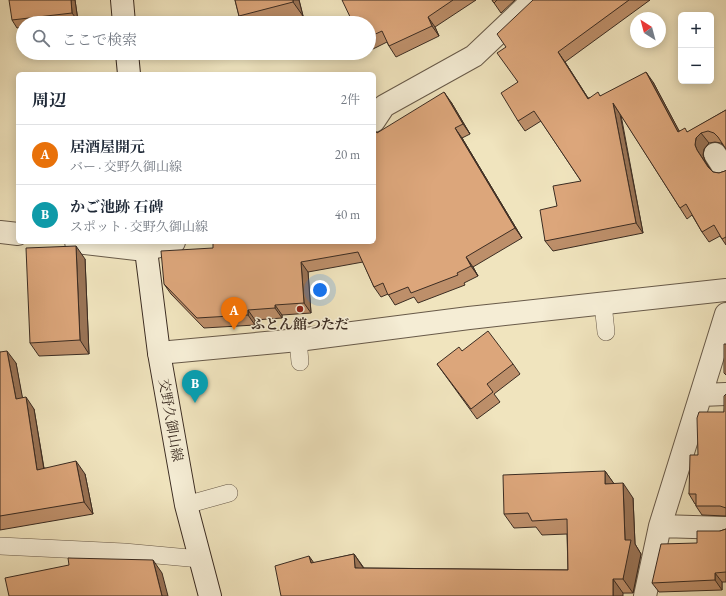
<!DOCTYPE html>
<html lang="ja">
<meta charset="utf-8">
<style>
:root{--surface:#fff;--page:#f2f2f3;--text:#1f2937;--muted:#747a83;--line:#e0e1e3;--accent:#8f2418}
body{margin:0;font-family:"EB Garamond","Noto Serif JP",serif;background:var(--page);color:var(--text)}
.controls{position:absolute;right:12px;top:12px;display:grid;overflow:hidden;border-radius:6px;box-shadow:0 2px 10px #0003}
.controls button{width:36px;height:36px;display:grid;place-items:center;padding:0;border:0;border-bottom:1px solid var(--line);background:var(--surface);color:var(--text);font:20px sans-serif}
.compass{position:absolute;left:630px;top:12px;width:36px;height:36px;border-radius:50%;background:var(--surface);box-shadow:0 2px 10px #0003;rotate:324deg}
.you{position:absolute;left:320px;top:290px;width:14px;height:14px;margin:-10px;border:3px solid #fff;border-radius:50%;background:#1a73e8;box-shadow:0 0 0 6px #1a73e833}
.badge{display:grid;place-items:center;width:26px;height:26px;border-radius:50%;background:var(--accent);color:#fff;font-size:13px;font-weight:700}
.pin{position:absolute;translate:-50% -33px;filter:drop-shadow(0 1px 2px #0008)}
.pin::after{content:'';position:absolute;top:21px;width:14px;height:12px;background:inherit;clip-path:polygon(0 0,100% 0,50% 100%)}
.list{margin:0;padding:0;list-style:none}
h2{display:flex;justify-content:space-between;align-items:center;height:52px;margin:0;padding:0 16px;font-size:17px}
h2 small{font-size:13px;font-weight:400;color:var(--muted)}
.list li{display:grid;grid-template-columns:26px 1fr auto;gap:12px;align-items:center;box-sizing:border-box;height:60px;padding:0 16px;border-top:1px solid var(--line)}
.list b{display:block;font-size:15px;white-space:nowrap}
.list p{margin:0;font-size:13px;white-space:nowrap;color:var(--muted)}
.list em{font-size:13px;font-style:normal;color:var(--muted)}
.icon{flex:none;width:22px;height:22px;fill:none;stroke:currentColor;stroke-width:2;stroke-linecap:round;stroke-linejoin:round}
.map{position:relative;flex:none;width:726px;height:596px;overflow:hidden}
.search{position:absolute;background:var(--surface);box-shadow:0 2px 10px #0003;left:16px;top:16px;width:360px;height:44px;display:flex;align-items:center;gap:10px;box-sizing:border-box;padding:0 14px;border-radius:22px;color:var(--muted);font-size:15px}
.panel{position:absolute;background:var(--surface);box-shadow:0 2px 10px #0003;left:16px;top:72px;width:360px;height:172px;border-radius:6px}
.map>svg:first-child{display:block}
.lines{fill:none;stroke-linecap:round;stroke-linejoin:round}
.service-casing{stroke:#685a49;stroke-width:18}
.minor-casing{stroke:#685a49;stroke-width:24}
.tertiary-casing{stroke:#685a49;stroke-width:24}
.secondary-casing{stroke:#3b2c22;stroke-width:24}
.service{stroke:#f5edd5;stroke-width:17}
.minor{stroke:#f5edd5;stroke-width:22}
.tertiary{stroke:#f5edd5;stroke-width:22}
.secondary{stroke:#f5edd5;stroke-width:22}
.wall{fill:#bd8f6a;stroke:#3b2c22}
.shaded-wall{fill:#9a7456;stroke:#3b2c22}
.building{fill:#dca67b;stroke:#3b2c22}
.poi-dot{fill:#8f2418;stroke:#f5edd5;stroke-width:1.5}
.labels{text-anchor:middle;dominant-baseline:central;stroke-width:3;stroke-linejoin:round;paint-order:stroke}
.poi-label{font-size:14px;font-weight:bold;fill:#3b2c22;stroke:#f5edd5}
.street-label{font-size:14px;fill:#3b2c22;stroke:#f5edd5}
</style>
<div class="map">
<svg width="726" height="596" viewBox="0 0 726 596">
<rect width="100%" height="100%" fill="#f0e4be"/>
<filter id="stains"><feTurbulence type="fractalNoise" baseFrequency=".005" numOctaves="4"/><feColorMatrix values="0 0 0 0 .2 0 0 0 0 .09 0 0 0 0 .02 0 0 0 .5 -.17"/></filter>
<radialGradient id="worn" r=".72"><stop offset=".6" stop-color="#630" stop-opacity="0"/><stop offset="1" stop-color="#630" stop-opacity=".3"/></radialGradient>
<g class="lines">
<defs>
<path id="service" d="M603,304L606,332
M298,340L300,362
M186,505L229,493
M0,546L124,552L200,559"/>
<path id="minor" d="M374,121L384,106L474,56L533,0
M715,154L726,171
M0,232L18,234
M76,242L145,250L174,242
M701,395L726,394
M660,526L726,528
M645,596L660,526L726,314"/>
<path id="tertiary" d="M159,353L298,340L469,318L726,290"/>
<path id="secondary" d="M122,0L124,23
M127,53L129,74
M145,242L159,353L186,505L210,596"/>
</defs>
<use href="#service" class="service-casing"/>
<use href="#minor" class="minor-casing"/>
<use href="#tertiary" class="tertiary-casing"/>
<use href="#secondary" class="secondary-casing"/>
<use href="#service" class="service"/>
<use href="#minor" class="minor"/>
<use href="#tertiary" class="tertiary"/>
<use href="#secondary" class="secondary"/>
</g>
<path class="wall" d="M75,0L78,21L58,23H23V27L17,28L12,20Z
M235,0H299L303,16L274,23H243L239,16Z
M342,0H476L435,27L439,36L396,57L389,46L387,42L369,51V23Z
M492,0H515L501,13Z
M533,0H650L565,62L588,98L600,96L653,82L679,131L688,132L726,110L724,146L721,143L715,142L709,143L704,149L703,155L705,161L710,169L713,172L719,173L725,171L726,170V245L720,236L709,242L702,232L692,215L687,219L680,208L621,115L643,233L553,251L545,241L557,206L581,181L541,121L525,131L518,121V83L506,47Z
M451,102L470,134L462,138L522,238L473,267L478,276L464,283L465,285L418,303L414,297L395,305L388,294L381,297L374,287L363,262L308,272L311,313L282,315V318L255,320V325L204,328L171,294L164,284L374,242L377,133Z
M85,259L89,354L39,356L30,343Z
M462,351L513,364L520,374L494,394L500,402L477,419L437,364Z
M0,352L16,363L22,398L34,409L44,468L85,474L93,514L0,530Z
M726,394V516L702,515L696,506V504H695L689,494L698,455L724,412Z
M605,471L614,484L633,498L635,544L641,554L633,593L281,596L314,563L354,554L364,568L568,570L567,534L542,535L536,527L514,528L504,514Z
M726,529V582H722V590L659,592L652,583L697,543L720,531Z"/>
<path class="shaded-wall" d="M71,0H75L78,21L72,13Z
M293,0H299L303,16L293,2Z
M428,17L435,27L439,36L432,26Z
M558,52L565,62L595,109L588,99Z
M646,72L653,82L685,142L678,132Z
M444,92L451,102L470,134L463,124Z
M613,103L620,114L643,233L636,223Z
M455,128L462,138L522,238L515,228Z
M701,133L709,143L704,149L703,155L705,161L716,178L697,150L695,145L696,138Z
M76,246L85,259L89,354L80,340Z
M466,257L473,267L478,276L471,266Z
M301,262L308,272L311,313L304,303Z
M275,305L282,315V318L275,308Z
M248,310L255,320V325L248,315Z
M7,351L16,363L25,411L16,399Z
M26,397L34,409L46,482L37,470Z
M76,461L85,474L93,514L84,502Z
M605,471L615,485L605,484Z
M623,483L633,498L635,544L641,554L633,593L623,579L625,540Z
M354,554L364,569L355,568Z
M309,556L319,570L311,563Z
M153,560L162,573L168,596H162Z
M715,573L722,582V590L715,580Z
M613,579L623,593V596H613Z"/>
<path class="building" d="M9,0H71L72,13L12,20Z
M235,0H293V2L239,16Z
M342,0H453L428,17L432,26L389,46L382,31L369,37V23H353Z
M492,0H497L494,3Z
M533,0H629L558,52L588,99L598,92L600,96L646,72L678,132L685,128L687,132L726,110V149L718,137L714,133L708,131L701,133L696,138L695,145L697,150L708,167L713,172L719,173L725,171L726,170V237L722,239L714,225L702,232L686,204L680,208L613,103L636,223L545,241L540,210L557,206L553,186L581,181L534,111L518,121L501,93L518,82L497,53L506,47L497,34Z
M444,92L463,124L455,128L515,228L466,257L471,266L457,273L458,275L411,293L408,287L388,295L383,283L374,287L358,252L301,262L304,303L275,305V308L248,310V315L197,318L164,284L161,251L213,248V243L230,242H374V130H375L377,133Z
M76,246L80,340L30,343L26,248Z
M488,331L513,364L487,384L493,392L471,409L437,364L459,347L462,351Z
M724,344H726V375L724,373Z
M7,351L16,399L26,397L37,470L76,461L84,502L0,516V352Z
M726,394V508L720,506H696V494H689L690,455H698L697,418L699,412H724V396Z
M605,471V484L623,483L625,540H631L623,579H613V596H281L275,566L309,556L311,563L354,554L355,568L568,570L567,519L532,521L528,513L504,514L503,475Z
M726,529V572L715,573V580L652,583L661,544L697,543V531H720Z
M68,558L153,560L162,596H9L5,578L69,565Z"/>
<circle class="poi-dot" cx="300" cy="309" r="4"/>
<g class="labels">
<g class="poi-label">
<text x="300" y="324">ふとん館つただ</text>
</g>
<g class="street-label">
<text transform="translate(171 420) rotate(80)">交野久御山線</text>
</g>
</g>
<rect width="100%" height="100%" filter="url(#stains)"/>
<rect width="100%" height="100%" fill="url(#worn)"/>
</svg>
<div class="controls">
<button>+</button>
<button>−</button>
</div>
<svg class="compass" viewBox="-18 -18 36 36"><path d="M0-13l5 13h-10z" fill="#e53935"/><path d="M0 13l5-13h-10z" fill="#747a83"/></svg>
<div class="you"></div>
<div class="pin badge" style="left:234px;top:330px;background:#e8710a">A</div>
<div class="pin badge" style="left:195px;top:403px;background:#0f9aa8">B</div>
<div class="search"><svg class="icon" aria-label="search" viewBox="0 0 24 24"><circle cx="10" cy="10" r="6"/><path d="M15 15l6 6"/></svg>ここで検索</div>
<section class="panel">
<h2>周辺<small>2件</small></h2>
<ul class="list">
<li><span class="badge" style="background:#e8710a">A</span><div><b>居酒屋開元</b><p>バー · 交野久御山線</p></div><em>20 m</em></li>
<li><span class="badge" style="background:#0f9aa8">B</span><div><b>かご池跡 石碑</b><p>スポット · 交野久御山線</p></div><em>40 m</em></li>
</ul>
</section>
</div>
